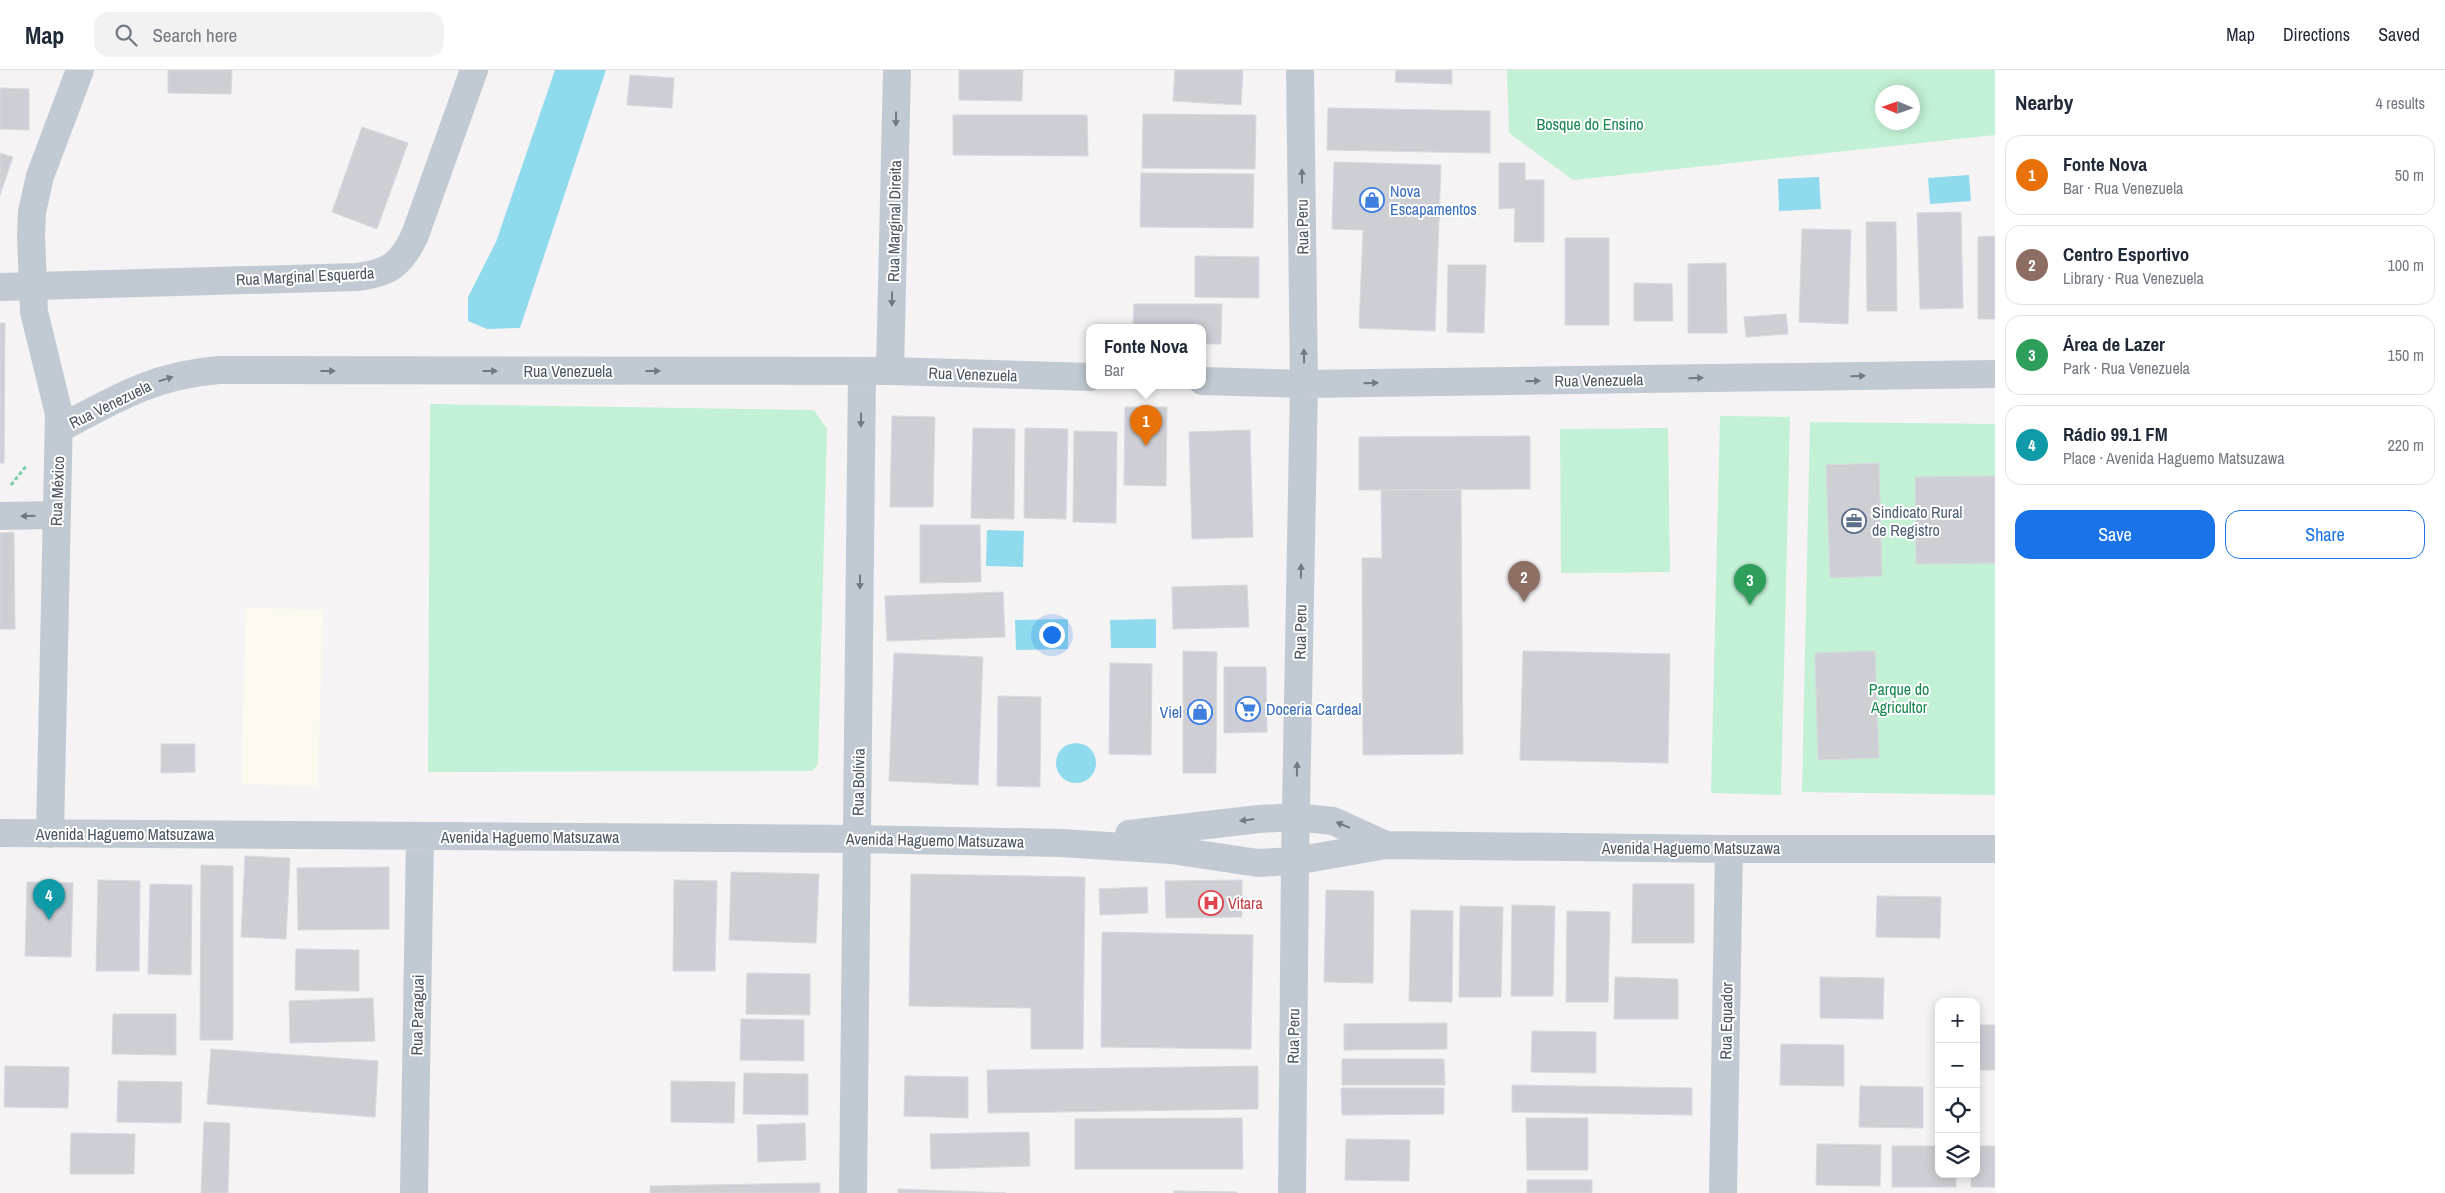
<!DOCTYPE html>
<meta charset="utf-8">
<style>
:root{--surface:#fff;--page:#f2f2f3;--text:#1f2937;--muted:#747a83;--line:#e0e1e3;--accent:#1a73e8}
body{margin:0;font-family:"Archivo Narrow",sans-serif;background:var(--page);color:var(--text)}
.controls{position:absolute;right:15px;bottom:15px;display:grid;overflow:hidden;border-radius:10px;box-shadow:0 2px 12px #0003}
.controls button{width:45px;height:45px;display:grid;place-items:center;padding:0;border:0;border-bottom:1px solid var(--line);background:var(--surface);color:var(--text);font:25px sans-serif}
.compass{position:absolute;left:1875px;top:15px;width:45px;height:45px;border-radius:50%;background:var(--surface);box-shadow:0 2px 12px #0003;rotate:272deg}
.you{position:absolute;left:1051px;top:564px;width:18px;height:18px;margin:-12px;border:4px solid #fff;border-radius:50%;background:#1a73e8;box-shadow:0 0 0 8px #1a73e833}
.badge{display:grid;place-items:center;width:32px;height:32px;border-radius:50%;background:var(--accent);color:#fff;font-size:16px;font-weight:700}
.pin{position:absolute;translate:-50% -41px;filter:drop-shadow(0 1px 2px #0008)}
.pin::after{content:'';position:absolute;top:26px;width:18px;height:15px;background:inherit;clip-path:polygon(0 0,100% 0,50% 100%)}
.popup{position:absolute;left:1086px;top:254px;width:120px;height:65px;box-sizing:border-box;display:grid;place-content:center;border-radius:10px;background:var(--surface);filter:drop-shadow(0 1px 4px #0005);font-size:16px;white-space:nowrap;color:var(--muted)}
.popup b{font-size:19px;color:var(--text)}
.popup::after{content:'';position:absolute;left:50%;top:100%;margin-left:-10px;border:10px solid transparent;border-top-color:var(--surface)}
.list{margin:0;padding:0;list-style:none}
h2{display:flex;justify-content:space-between;align-items:center;height:65px;margin:0;padding:0 20px;font-size:21px}
h2 small{font-size:16px;font-weight:400;color:var(--muted)}
.list li{display:grid;grid-template-columns:32px 1fr auto;gap:15px;align-items:center;box-sizing:border-box;height:80px;margin:0 10px 10px;padding:0 10px;border:1px solid var(--line);border-radius:15px}
.list b{display:block;font-size:19px;white-space:nowrap}
.list p{margin:0;font-size:16px;white-space:nowrap;color:var(--muted)}
.list em{font-size:16px;font-style:normal;color:var(--muted)}
.actions{display:flex;gap:10px;padding:15px 20px}
.actions a{flex:1;padding:11px 0;border:1px solid var(--accent);border-radius:15px;text-align:center;font-size:18px;color:var(--accent)}
.actions .main{background:var(--accent);color:#fff}
.icon{flex:none;width:28px;height:28px;fill:none;stroke:currentColor;stroke-width:2;stroke-linecap:round;stroke-linejoin:round}
.map{position:relative;flex:none;width:1995px;height:1123px;overflow:hidden}
header{display:flex;align-items:center;gap:30px;box-sizing:border-box;height:70px;padding:0 25px;background:var(--surface);border-bottom:1px solid var(--line)}
header strong{font-size:24px}
nav{display:flex;gap:28px;margin-inline-start:auto;font-size:18px}
.search{width:350px;height:45px;background:var(--page);display:flex;align-items:center;gap:12px;box-sizing:border-box;padding:0 18px;border-radius:15px;color:var(--muted);font-size:19px}
main{display:flex}
aside{flex:1;background:var(--surface)}
.map>svg:first-child{display:block}
.commercial{fill:#fdf9ef}
.green{fill:#c3f1d5;fill-rule:evenodd}
.water{fill:#90daee}
.building{fill:#cdcfd5;stroke:#d7d9de}
.lines{fill:none;stroke-linecap:round;stroke-linejoin:round}
.path{stroke:#7ad0a6;stroke-width:3;stroke-dasharray:4 2.5;stroke-linecap:butt}
.minor{stroke:#c1cad2;stroke-width:28}
.oneway{fill:#6e7983}
.labels{text-anchor:middle;dominant-baseline:central;stroke-width:4;stroke-linejoin:round;paint-order:stroke}
.park-label{font-size:16px;fill:#17864f;stroke:#fff}
.shop-label{font-size:16px;fill:#366cbe;stroke:#fff;text-anchor:start}
.street-label{font-size:16px;fill:#4a5661;stroke:#fff}
.service-label{font-size:16px;fill:#4e5e75;stroke:#fff;text-anchor:start}
.health-label{font-size:16px;fill:#be3a42;stroke:#fff;text-anchor:start}
</style>
<header>
<strong>Map</strong>
<div class="search"><svg class="icon" aria-label="search" viewBox="0 0 24 24"><circle cx="10" cy="10" r="6"/><path d="M15 15l6 6"/></svg>Search here</div>
<nav><a>Map</a><a>Directions</a><a>Saved</a></nav>
</header>
<main>
<div class="map">
<svg width="1995" height="1123" viewBox="0 0 1995 1123">
<rect width="100%" height="100%" fill="#f5f3f3"/>
<path class="commercial" d="M246,537L323,540L318,717L241,714Z"/>
<path class="green" d="M1507,0H1995V65L1573,110L1509,63ZM1912,22V52H1882V22Z
M430,334L814,340L827,359L818,694L812,701L428,702Z
M1720,346L1790,347L1781,725L1711,723Z
M1810,352L1995,354V725L1802,722Z
M1668,358L1670,502L1561,503L1560,359Z"/>
<path class="water" d="M555,0H606L520,258L487,259L468,251V227L496,172Z
M1969,105L1971,131L1930,134L1928,108Z
M1819,107L1821,139L1779,141L1778,109Z
M987,460L1024,461L1023,497L986,496Z
M1068,549V579L1016,580L1015,550Z
M1156,549V578H1111L1110,550Z
M1056 693a20 20 0 1 1 40 0a20 20 0 1 1-40 0Z"/>
<path class="building" d="M168,0H232L231,24L168,23Z
M959,0H1023L1022,31L959,30Z
M1175,0H1243L1241,35L1173,31Z
M1396,0H1452V14L1395,12Z
M630,5L674,8L672,38L627,35Z
M0,18L29,19V60L0,59Z
M1328,38L1490,41V83L1327,80Z
M1143,44L1256,45L1255,99L1142,98Z
M953,45H1087L1088,86L953,85Z
M362,57L408,73L377,159L332,142Z
M0,83L13,87L0,125Z
M1334,92L1441,95L1435,261L1359,258L1363,160L1332,159Z
M1499,93H1525V110H1544V172H1514L1515,138L1499,139Z
M1141,103L1254,104L1253,158L1140,157Z
M1961,142L1963,238L1920,239L1917,143Z
M1866,152H1896L1897,241H1867Z
M1802,159L1851,160L1848,254L1799,252Z
M1995,166V249H1978V167Z
M1565,168H1609V255H1565Z
M1195,186L1259,187V228L1195,227Z
M1726,193L1727,263H1688V194Z
M1448,195H1486L1484,263L1447,262Z
M1634,213L1672,214L1673,251H1634Z
M1134,234H1222L1221,274H1202V257H1133Z
M1786,244L1788,264L1746,267L1744,247Z
M0,253H5L4,393H0Z
M1125,337H1167L1166,416L1124,415Z
M892,346L935,347L933,437H890Z
M973,358L1015,359L1014,449L971,448Z
M1025,358L1068,359L1066,449L1024,448Z
M1250,360L1253,467L1192,469L1189,362Z
M1074,361L1117,362L1116,453L1073,452Z
M1530,366V419L1359,420V367Z
M1879,393L1882,506L1830,508L1826,395Z
M1995,406V493L1916,494L1915,407Z
M1381,420H1461L1463,684L1363,685L1362,488H1382Z
M920,455H980L981,512L920,513Z
M14,462L15,559H0V463Z
M1247,515L1249,557L1173,559L1172,517Z
M1003,522L1005,567L887,571L885,526Z
M1183,581L1217,582L1216,703H1183Z
M1523,581L1670,584L1668,693L1520,690Z
M1875,581L1879,688L1818,690L1815,583Z
M894,583L983,587L978,715L889,711Z
M1110,593L1152,594L1151,685L1109,684Z
M1224,597H1266L1267,662L1224,663Z
M998,626L1041,627L1040,717L997,716Z
M161,674H195V702L161,703Z
M245,786L290,788L286,869L241,867Z
M201,795L233,796V970H200Z
M389,797V859L298,860L297,798Z
M731,802L819,804L816,873L729,870Z
M911,804L1085,807L1083,979H1031V938L909,936Z
M98,810L140,811L139,901H96Z
M674,810L717,811L715,901H673Z
M1242,810V847L1166,848L1165,811Z
M27,812L73,813L71,887L25,886Z
M150,814L192,815L191,905L148,904Z
M1633,814H1694V873H1632Z
M1147,817L1148,843L1100,845L1099,819Z
M1326,820L1374,821L1373,913L1324,912Z
M1877,826L1941,827L1940,868L1876,867Z
M1512,835L1555,836L1553,926H1511Z
M1460,836L1503,837L1501,927H1459Z
M1411,840L1453,841L1452,932L1409,931Z
M1567,841L1610,842L1608,932H1566Z
M1102,862L1253,865L1251,979L1101,977Z
M296,879L359,880V921L295,920Z
M747,903L810,904V945L746,944Z
M1615,907L1678,909V949H1614Z
M1820,907L1884,908L1883,949L1820,948Z
M373,928L375,971L290,973L289,931Z
M113,944H176V985L112,984Z
M741,949L804,950V991L740,990Z
M1447,953V979L1344,980V954Z
M1976,955H1995V1000H1976Z
M1532,961L1596,962V1003L1531,1002Z
M1781,974L1844,975V1016L1780,1015Z
M211,979L378,991L375,1047L207,1034Z
M1342,989H1444L1445,1015H1342Z
M5,996L69,997L68,1038L4,1037Z
M1258,996V1039L988,1043L987,1000Z
M744,1003L808,1004V1045L743,1044Z
M905,1006L968,1007V1048L904,1046Z
M118,1011L182,1012L181,1053L117,1052Z
M671,1011L735,1012L734,1053L671,1052Z
M1512,1015L1692,1018V1045L1512,1042Z
M1860,1016L1923,1017V1058L1859,1057Z
M1341,1018H1444V1044L1342,1045Z
M1242,1048L1243,1099H1075V1049Z
M1526,1048H1588V1100H1527Z
M204,1052L230,1053L228,1123H201Z
M805,1053L806,1090L758,1092L757,1055Z
M1029,1062L1030,1096L931,1099L930,1064Z
M71,1063L135,1064L134,1104H70Z
M1346,1069L1410,1070L1409,1111L1345,1110Z
M1817,1074L1881,1075L1880,1116L1816,1115Z
M1892,1076H1939V1104H1956V1117H1892Z
M1976,1076H1995V1117H1971V1104H1976Z
M1527,1110H1592V1123H1527Z
M820,1113V1123H650V1116Z
M898,1119L1006,1123H898Z
M1174,1121L1237,1122V1123H1174Z"/>
<g class="lines">
<path class="path" d="M11,415L27,395"/>
<path class="minor" d="M0,217L357,207C389,203 401,195 415,165L474,0
M890,301L897,0
M1202,311L1304,314L1995,304
M59,359C115,329 154,305 219,300L890,301L1090,307
M0,446L55,445
M0,763L857,769L1061,773L1171,780L1258,793L1295,791L1386,775L1729,779H1995
M50,764L59,344L34,242L31,165L32,142L40,106L80,0
M1129,764L1259,749L1296,747L1333,751L1386,775
M414,1123L420,766
M853,1123L862,301
M1292,1123L1295,791L1304,314L1300,0
M1723,1123L1729,779"/>
</g>
<defs><path id="oneway-solid" d="M-6-.8H1V-3.2L6.5 0L1 3.2V.8H-6Z" transform="scale(1.25)"/></defs>
<g class="oneway">
<use href="#oneway-solid" transform="translate(896 49) rotate(91)"/>
<use href="#oneway-solid" transform="translate(1302 106) rotate(-91)"/>
<use href="#oneway-solid" transform="translate(892 229) rotate(91)"/>
<use href="#oneway-solid" transform="translate(1304 286) rotate(-91)"/>
<use href="#oneway-solid" transform="translate(328 301)"/>
<use href="#oneway-solid" transform="translate(490 301)"/>
<use href="#oneway-solid" transform="translate(653 301)"/>
<use href="#oneway-solid" transform="translate(1858 306) rotate(-1)"/>
<use href="#oneway-solid" transform="translate(1696 308) rotate(-1)"/>
<use href="#oneway-solid" transform="translate(166 309) rotate(-17)"/>
<use href="#oneway-solid" transform="translate(1533 311) rotate(-1)"/>
<use href="#oneway-solid" transform="translate(1371 313) rotate(-1)"/>
<use href="#oneway-solid" transform="translate(861 350) rotate(91)"/>
<use href="#oneway-solid" transform="translate(28 446) rotate(179)"/>
<use href="#oneway-solid" transform="translate(1301 501) rotate(-89)"/>
<use href="#oneway-solid" transform="translate(860 512) rotate(91)"/>
<use href="#oneway-solid" transform="translate(1297 699) rotate(-89)"/>
<use href="#oneway-solid" transform="translate(1247 750) rotate(173)"/>
<use href="#oneway-solid" transform="translate(1343 755) rotate(-157)"/>
</g>
<defs>
<symbol id="shop-ring" viewBox="-11 -11 22 22"><circle r="9.5" fill="#fff" stroke="#3f7fe0" stroke-width="1.5"/><path d="M-5-2.5h2.3a2.7 3.5 0 0 1 5.4 0H5L5.5 6h-11ZM-1.5-2.5h3a1.5 2.3 0 0 0-3 0Z" fill="#3f7fe0"/></symbol>
<symbol id="office-ring" viewBox="-11 -11 22 22"><circle r="9.5" fill="#fff" stroke="#5c6f8a" stroke-width="1.5"/><path d="M-6-3h4V-5.5h4V-3h4V5H-6ZM-1-4.5V-3h2v-1.5ZM-6 0V1H6V0Z" fill="#5c6f8a"/></symbol>
<symbol id="supermarket-ring" viewBox="-11 -11 22 22"><circle r="9.5" fill="#fff" stroke="#3f7fe0" stroke-width="1.5"/><path d="M-6-5.5h2.5l.6 2H6L4.5 2H-2.5L-4.4-4H-6ZM-1.5 3.2a1.3 1.3 0 1 0 .1 0ZM3 3.2a1.3 1.3 0 1 0 .1 0Z" fill="#3f7fe0"/></symbol>
<symbol id="hospital-ring" viewBox="-11 -11 22 22"><circle r="9.5" fill="#fff" stroke="#e0444e" stroke-width="1.5"/><path d="M-5-5h3v3.5h4V-5h3V5h-3V1.5h-4V5h-3Z" fill="#e0444e"/></symbol>
</defs>
<g fill-rule="evenodd">
<use href="#shop-ring" x="1358" y="116" width="28" height="28"/>
<use href="#office-ring" x="1840" y="437" width="28" height="28"/>
<use href="#supermarket-ring" x="1234" y="625" width="28" height="28"/>
<use href="#shop-ring" x="1186" y="628" width="28" height="28"/>
<use href="#hospital-ring" x="1197" y="819" width="28" height="28"/>
</g>
<g class="labels">
<g class="park-label">
<text x="1590" y="54">Bosque do Ensino</text>
<text x="1899" y="619">Parque do<tspan x="1899" dy="18">Agricultor</tspan></text>
</g>
<g class="shop-label">
<text x="1390" y="121">Nova<tspan x="1390" dy="18">Escapamentos</tspan></text>
<text x="1266" y="639">Doceria Cardeal</text>
<text x="1182" y="642" text-anchor="end">Viel</text>
</g>
<g class="street-label">
<text transform="translate(894 151) rotate(-89)">Rua Marginal Direita</text>
<text transform="translate(1302 157) rotate(-91)">Rua Peru</text>
<text transform="translate(305 206) rotate(-3)">Rua Marginal Esquerda</text>
<text x="568" y="301">Rua Venezuela</text>
<text transform="translate(973 304) rotate(2)">Rua Venezuela</text>
<text transform="translate(1599 310) rotate(-1)">Rua Venezuela</text>
<text transform="translate(110 334) rotate(-26)">Rua Venezuela</text>
<text transform="translate(57 421) rotate(-88)">Rua México</text>
<text transform="translate(1300 562) rotate(-89)">Rua Peru</text>
<text transform="translate(858 712) rotate(-89)">Rua Bolívia</text>
<text x="125" y="764">Avenida Haguemo Matsuzawa</text>
<text x="530" y="767">Avenida Haguemo Matsuzawa</text>
<text transform="translate(935 770) rotate(1)">Avenida Haguemo Matsuzawa</text>
<text x="1691" y="778">Avenida Haguemo Matsuzawa</text>
<text transform="translate(417 945) rotate(-89)">Rua Paraguai</text>
<text transform="translate(1726 951) rotate(-89)">Rua Equador</text>
<text transform="translate(1293 966) rotate(-89)">Rua Peru</text>
</g>
<g class="service-label">
<text x="1872" y="442">Sindicato Rural<tspan x="1872" dy="18">de Registro</tspan></text>
</g>
<g class="health-label">
<text x="1228" y="833">Vitara</text>
</g>
</g>
</svg>
<div class="controls">
<button>+</button>
<button>−</button>
<button><svg class="icon" aria-label="locate" viewBox="0 0 24 24"><circle cx="12" cy="12" r="6"/><path d="M12 2v4M12 18v4M2 12h4M18 12h4"/></svg></button>
<button><svg class="icon" aria-label="layers" viewBox="0 0 24 24"><path d="M12 4l9 5-9 5-9-5zM3 14l9 5 9-5"/></svg></button>
</div>
<svg class="compass" viewBox="-18 -18 36 36"><path d="M0-13l5 13h-10z" fill="#e53935"/><path d="M0 13l5-13h-10z" fill="#747a83"/></svg>
<div class="you"></div>
<div class="pin badge" style="left:1146px;top:376px;background:#e8710a">1</div>
<div class="popup"><b>Fonte Nova</b>Bar</div>
<div class="pin badge" style="left:1524px;top:532px;background:#8d6e63">2</div>
<div class="pin badge" style="left:1750px;top:535px;background:#2e9e5b">3</div>
<div class="pin badge" style="left:49px;top:850px;background:#0f9aa8">4</div>
</div>
<aside>
<h2>Nearby<small>4 results</small></h2>
<ul class="list">
<li><span class="badge" style="background:#e8710a">1</span><div><b>Fonte Nova</b><p>Bar · Rua Venezuela</p></div><em>50 m</em></li>
<li><span class="badge" style="background:#8d6e63">2</span><div><b>Centro Esportivo</b><p>Library · Rua Venezuela</p></div><em>100 m</em></li>
<li><span class="badge" style="background:#2e9e5b">3</span><div><b>Área de Lazer</b><p>Park · Rua Venezuela</p></div><em>150 m</em></li>
<li><span class="badge" style="background:#0f9aa8">4</span><div><b>Rádio 99.1 FM</b><p>Place · Avenida Haguemo Matsuzawa</p></div><em>220 m</em></li>
</ul>
<div class="actions"><a class="main">Save</a><a>Share</a></div>
</aside>
</main>
